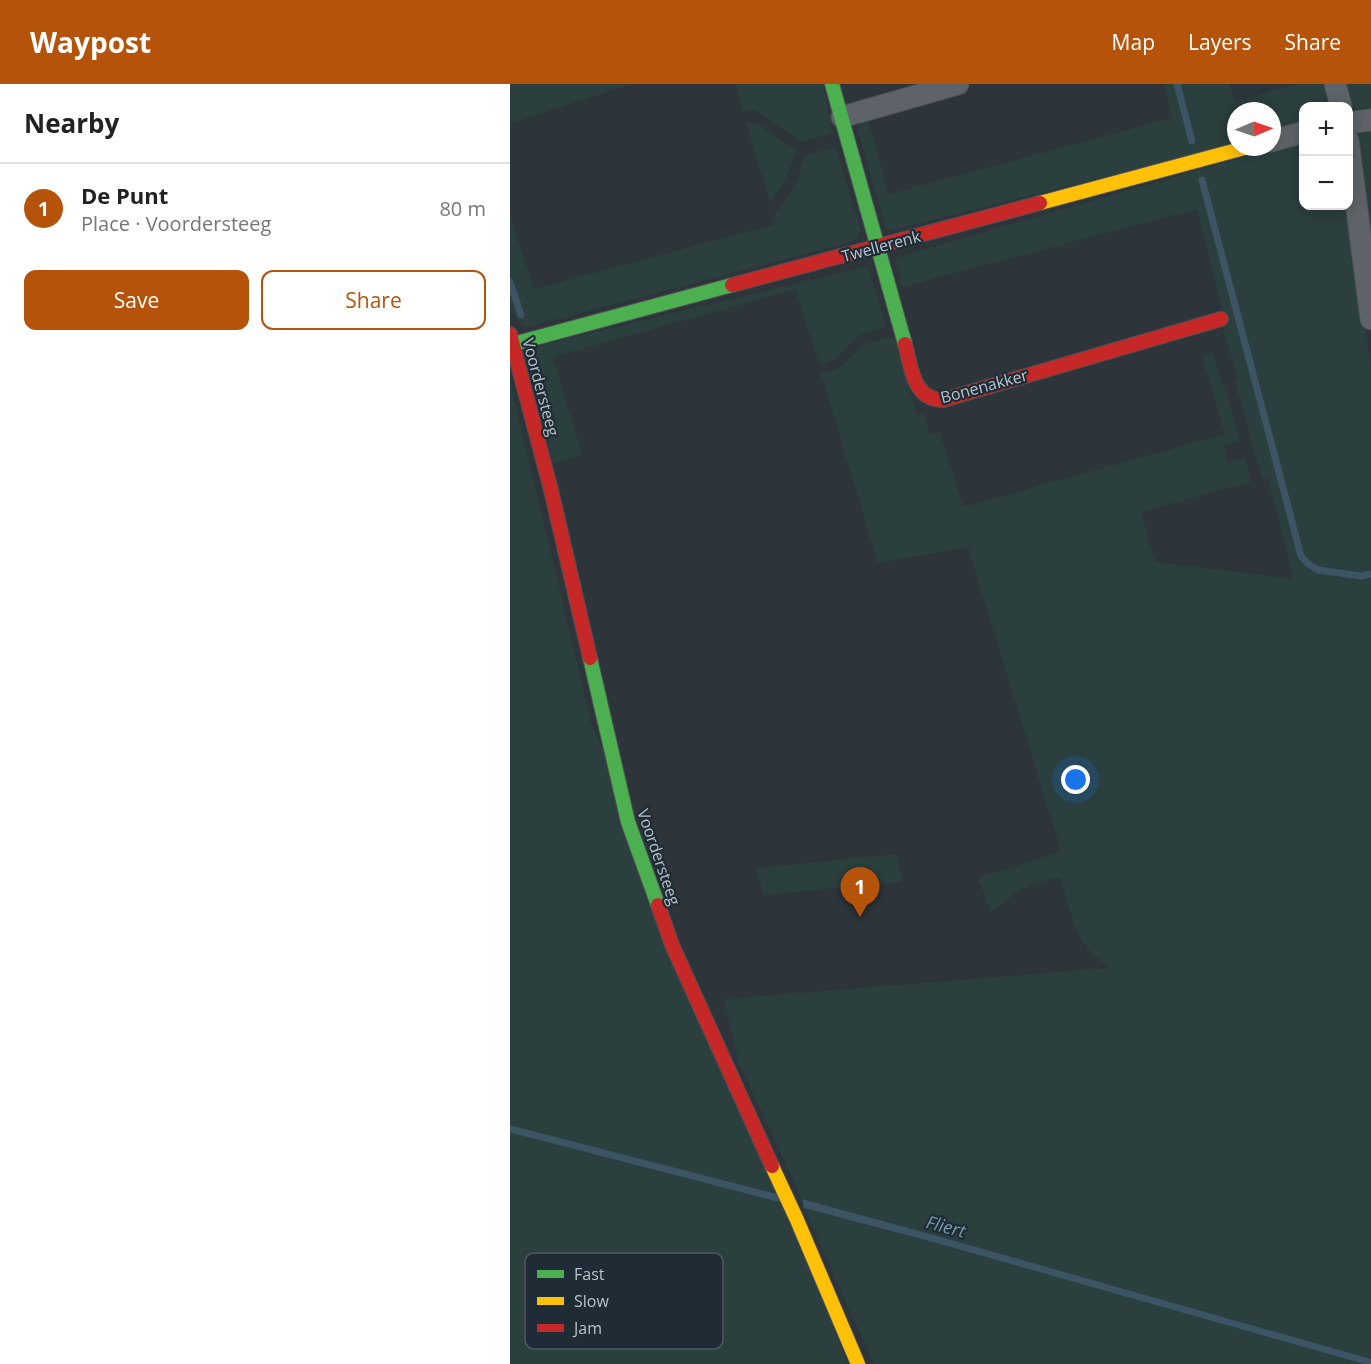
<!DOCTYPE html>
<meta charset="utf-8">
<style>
:root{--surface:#fff;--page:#f6f6f6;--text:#222;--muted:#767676;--line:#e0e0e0;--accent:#b45309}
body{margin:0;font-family:"Open Sans",sans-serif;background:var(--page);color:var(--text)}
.controls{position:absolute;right:18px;top:18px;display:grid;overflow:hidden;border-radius:12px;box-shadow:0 3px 15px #0003}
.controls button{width:54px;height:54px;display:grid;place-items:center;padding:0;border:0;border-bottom:2px solid var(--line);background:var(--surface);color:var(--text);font:30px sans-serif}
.compass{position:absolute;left:717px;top:18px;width:54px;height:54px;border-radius:50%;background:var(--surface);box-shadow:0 3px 15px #0003;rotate:88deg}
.you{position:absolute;left:566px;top:696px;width:21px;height:21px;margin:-15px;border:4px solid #fff;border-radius:50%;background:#1a73e8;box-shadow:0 0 0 9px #1a73e833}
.badge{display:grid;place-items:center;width:39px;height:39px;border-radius:50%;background:var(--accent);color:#fff;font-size:20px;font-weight:700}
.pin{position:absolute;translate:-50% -50px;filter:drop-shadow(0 2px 3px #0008)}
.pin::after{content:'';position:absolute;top:32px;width:21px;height:18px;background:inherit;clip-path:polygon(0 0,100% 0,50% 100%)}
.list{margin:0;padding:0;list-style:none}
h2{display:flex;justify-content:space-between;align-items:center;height:78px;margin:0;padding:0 24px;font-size:26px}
h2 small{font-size:20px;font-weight:400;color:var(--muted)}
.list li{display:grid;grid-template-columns:39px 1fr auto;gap:18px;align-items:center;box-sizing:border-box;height:90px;padding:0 24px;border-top:2px solid var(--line)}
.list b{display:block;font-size:22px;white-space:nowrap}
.list p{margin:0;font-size:20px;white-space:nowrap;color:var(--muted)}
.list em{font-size:20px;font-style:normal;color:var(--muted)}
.actions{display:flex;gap:12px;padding:18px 24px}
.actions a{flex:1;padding:14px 0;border:2px solid var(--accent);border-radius:12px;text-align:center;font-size:21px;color:var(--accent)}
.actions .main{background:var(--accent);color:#fff}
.map{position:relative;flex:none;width:861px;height:1280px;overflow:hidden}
header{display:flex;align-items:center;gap:36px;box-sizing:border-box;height:84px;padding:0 30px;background:var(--accent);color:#fff}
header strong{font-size:28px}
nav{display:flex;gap:33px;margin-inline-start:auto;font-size:21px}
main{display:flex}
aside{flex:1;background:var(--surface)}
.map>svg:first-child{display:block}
.green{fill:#2a3f3e}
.water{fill:#3c5464}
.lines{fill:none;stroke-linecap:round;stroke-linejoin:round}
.stream{stroke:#3c5464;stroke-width:7}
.street-casing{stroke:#4b5154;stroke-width:23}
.fast-casing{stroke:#4b5154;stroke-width:16}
.slow-casing{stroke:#4b5154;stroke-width:16}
.jam-casing{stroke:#4b5154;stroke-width:16}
.street{stroke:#5d6368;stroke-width:21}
.fast{stroke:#4caf50;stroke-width:14}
.slow{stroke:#ffc107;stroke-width:14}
.jam{stroke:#c62828;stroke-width:14}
.labels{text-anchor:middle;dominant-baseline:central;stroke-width:4.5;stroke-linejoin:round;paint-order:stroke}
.street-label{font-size:16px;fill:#b7c2ca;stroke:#1f2c35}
.water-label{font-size:18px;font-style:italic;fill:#7998ab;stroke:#1f2c35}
.key{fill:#1f2c35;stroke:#4d5962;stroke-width:1.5}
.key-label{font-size:16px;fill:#b7c2ca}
</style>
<header>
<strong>Waypost</strong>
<nav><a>Map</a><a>Layers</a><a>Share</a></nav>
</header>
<main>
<aside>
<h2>Nearby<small></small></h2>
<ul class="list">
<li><span class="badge">1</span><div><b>De Punt</b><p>Place · Voordersteeg</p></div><em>80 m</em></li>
</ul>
<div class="actions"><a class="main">Save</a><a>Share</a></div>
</aside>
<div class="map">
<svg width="861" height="1280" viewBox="0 0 861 1280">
<rect width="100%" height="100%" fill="#2d353a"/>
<path class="green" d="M0,0H122L0,40Z
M225,0H313L322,49L292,58L244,25L233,28Z
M654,0H720L725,17L790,0H815C817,8 818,15 815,22H794L793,40L762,48V27H726V60L382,146L376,143L347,44L354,37L358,36L379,110L662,34Z
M833,0H861V28C842,30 837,15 833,0Z
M236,38L247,39L287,67L274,99L260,119Z
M857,45H861V171L846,60L850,51Z
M793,57L794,122H838L839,106L861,288V1275L424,1151L292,1115L229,979L214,915L599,884C593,878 584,872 578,865C564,846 557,817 551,794C519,797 506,809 481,827L468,794L551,767L458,463L368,479L311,289L329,284L355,260L379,253L385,255L407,331L414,330L420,351L430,348L453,423L715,350L692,272L703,269L712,300H714L730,357L714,361L718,379L735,374L741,398L631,428L645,478L784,495L758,395H752L725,297L728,295L713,243V226L706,204L707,203L687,125L392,203L384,174L741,71Z
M325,63L351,145L348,153L344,157L17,243L11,240L5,234L0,219V131L24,205L266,140L264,131L284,104L296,71Z
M358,182L376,243L350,251L325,275L309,281L286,205L43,273L72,371L43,380L20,270L28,262Z
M0,298L81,638L338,1280H0Z
M386,770L393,798L254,811L246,784Z
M294,1124L423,1158L854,1280H364Z"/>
<path class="water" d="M292,1115L424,1151L861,1275V1280H854L423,1158L294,1124Z"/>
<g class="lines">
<path class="stream" d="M667,0L682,57
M692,96L791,472L797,479L808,486L851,492L861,490
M0,198L11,231
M0,1045L268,1114"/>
<defs>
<path id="street" d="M825,0L831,22
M332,33L448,0
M838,39L861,36
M838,56L861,235
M762,57L794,48"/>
<path id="fast" d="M322,0L395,260
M3,260L222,201
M80,574L118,738L148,821"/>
<path id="slow" d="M530,119L738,63
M262,1082L287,1136L348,1280"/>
<path id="jam" d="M222,201L530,119
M0,250L41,406L80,574
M395,260C401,283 403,316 433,316L711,235
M148,821L162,861L262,1082"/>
</defs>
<use href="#street" class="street-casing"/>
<use href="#fast" class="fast-casing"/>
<use href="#slow" class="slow-casing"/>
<use href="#jam" class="jam-casing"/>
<use href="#street" class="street"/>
<use href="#fast" class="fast"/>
<use href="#slow" class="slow"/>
<use href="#jam" class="jam"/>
</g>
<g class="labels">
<g class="street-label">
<text transform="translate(371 162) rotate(-15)">Twellerenk</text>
<text transform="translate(474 302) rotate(-15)">Bonenakker</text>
<text transform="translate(31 303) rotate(75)">Voordersteeg</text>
<text transform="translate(149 773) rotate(71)">Voordersteeg</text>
</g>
<g class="water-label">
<text transform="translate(436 1142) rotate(15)">Fliert</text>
</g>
</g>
<rect x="15" y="1169" width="198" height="96" rx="9" class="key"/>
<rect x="27" y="1186" width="27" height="8" fill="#4caf50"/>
<rect x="27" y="1213" width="27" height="8" fill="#ffc107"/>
<rect x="27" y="1240" width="27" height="8" fill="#c62828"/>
<g class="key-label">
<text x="64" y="1196">Fast</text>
<text x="64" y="1223">Slow</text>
<text x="64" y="1250">Jam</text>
</g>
</svg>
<div class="controls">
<button>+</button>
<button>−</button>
</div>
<svg class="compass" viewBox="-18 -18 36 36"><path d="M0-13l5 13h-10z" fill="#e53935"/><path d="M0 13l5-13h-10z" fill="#767676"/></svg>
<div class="you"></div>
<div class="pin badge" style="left:350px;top:833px">1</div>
</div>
</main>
